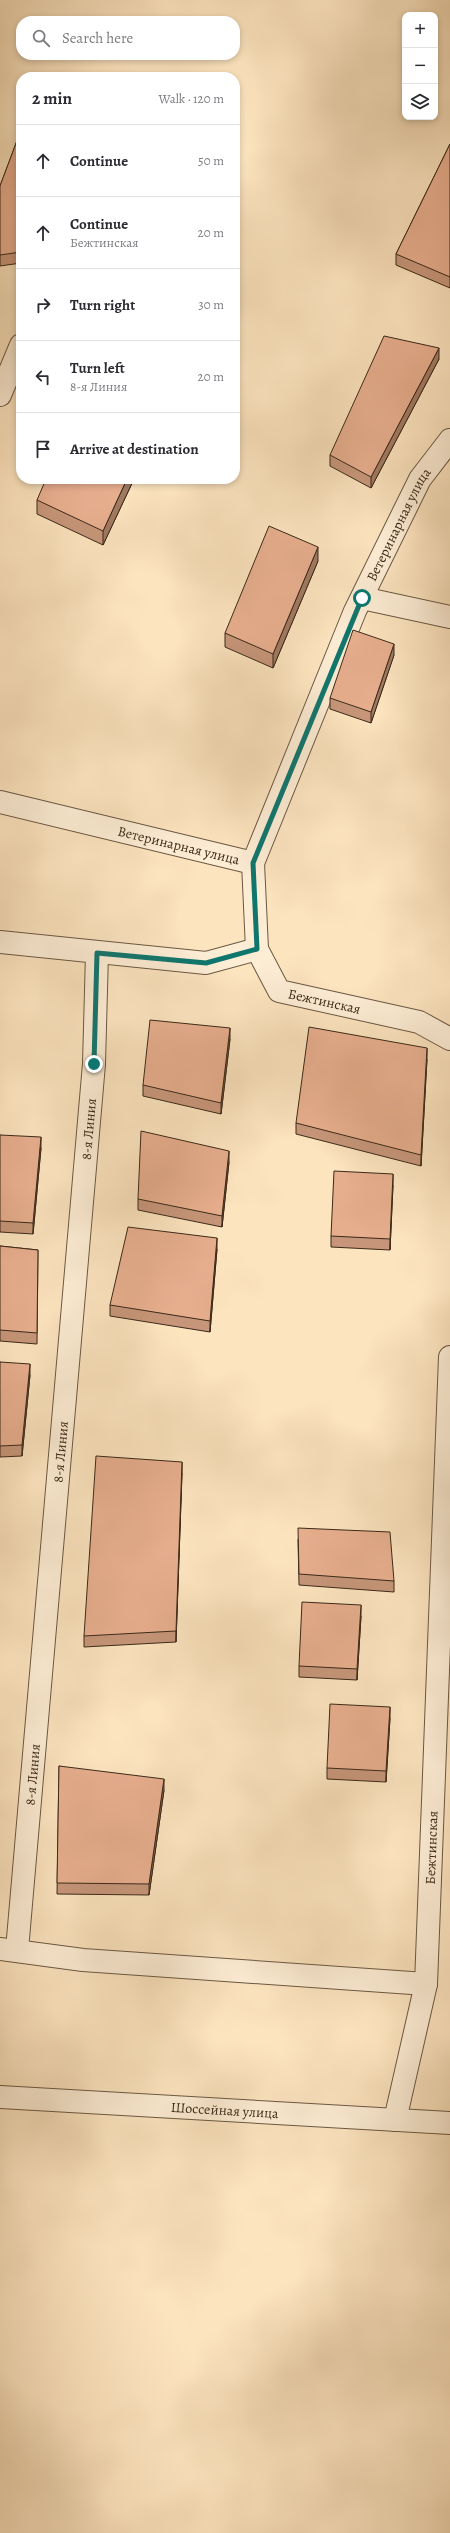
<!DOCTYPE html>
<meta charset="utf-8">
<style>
:root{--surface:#fff;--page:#f2f2f3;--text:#2b2b33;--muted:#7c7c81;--line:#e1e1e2}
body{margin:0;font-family:Alegreya,serif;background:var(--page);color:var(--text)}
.controls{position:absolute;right:12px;top:12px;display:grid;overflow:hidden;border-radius:8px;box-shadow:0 2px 6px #0003}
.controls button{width:36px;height:36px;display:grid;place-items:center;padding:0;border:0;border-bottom:1px solid var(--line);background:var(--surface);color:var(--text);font:20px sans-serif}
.stop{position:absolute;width:12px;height:12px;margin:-9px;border:3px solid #0f766e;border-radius:50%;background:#fff}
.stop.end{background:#0f766e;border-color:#fff;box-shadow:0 1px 4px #0008}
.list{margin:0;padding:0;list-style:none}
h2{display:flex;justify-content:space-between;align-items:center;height:52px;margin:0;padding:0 16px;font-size:17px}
h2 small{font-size:13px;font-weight:400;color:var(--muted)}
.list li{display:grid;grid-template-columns:26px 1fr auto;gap:12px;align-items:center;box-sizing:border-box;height:72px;padding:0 16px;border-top:1px solid var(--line)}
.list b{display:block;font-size:15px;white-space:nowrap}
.list p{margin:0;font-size:13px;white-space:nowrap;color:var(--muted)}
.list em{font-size:13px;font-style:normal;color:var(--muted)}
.icon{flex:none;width:22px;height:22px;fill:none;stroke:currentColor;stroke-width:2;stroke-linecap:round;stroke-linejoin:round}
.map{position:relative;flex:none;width:450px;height:2533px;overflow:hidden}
.search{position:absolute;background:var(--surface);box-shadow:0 2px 6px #0003;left:16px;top:16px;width:224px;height:44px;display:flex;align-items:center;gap:10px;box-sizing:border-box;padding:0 14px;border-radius:16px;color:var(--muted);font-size:15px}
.panel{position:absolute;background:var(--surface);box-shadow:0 2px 6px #0003;left:16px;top:72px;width:224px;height:412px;border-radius:16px}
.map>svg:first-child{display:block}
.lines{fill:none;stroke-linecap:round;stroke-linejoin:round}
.minor-casing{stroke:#6b5842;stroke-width:24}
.minor{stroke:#fdedd5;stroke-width:22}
.wall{fill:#c7967a;stroke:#3b2918}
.shaded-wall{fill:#a27a63;stroke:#3b2918}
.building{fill:#e7ae8e;stroke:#3b2918}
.route{stroke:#0f766e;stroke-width:5}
.labels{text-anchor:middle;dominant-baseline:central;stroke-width:3.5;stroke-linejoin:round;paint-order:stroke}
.street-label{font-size:14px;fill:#3b2918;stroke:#fdedd5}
</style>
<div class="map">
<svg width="450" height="2533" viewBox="0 0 450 2533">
<rect width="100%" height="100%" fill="#fce4bf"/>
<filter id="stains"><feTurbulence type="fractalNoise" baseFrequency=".005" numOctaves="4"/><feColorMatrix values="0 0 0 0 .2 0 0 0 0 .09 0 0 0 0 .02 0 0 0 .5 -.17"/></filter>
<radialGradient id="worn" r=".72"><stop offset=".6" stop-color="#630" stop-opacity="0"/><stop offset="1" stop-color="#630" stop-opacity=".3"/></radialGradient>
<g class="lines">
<defs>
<g id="minor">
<path d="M0,395L21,345"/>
<path d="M362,598L450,617"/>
<path id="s1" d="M0,802L253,863L355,611L420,479L450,440"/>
<path id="s2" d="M253,863L257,949L279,991L419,1022L450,1039"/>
<path d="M0,942L206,963L257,949"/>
<path d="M0,1949L83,1960L426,1984"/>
<path id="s3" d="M17,1950L94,1064L97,953"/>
<path id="s4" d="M0,2097L450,2123"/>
<path id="s5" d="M395,2120L426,1984L450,1357"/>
</g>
</defs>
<use href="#minor" class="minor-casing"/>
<use href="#minor" class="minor"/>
</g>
<path class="wall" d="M21,130V263L0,266V186Z
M450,144V288L396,265V254Z
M439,359L371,488L330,466V455Z
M134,479L103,545L37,514V500Z
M318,561L273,668L225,647V633Z
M394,655L371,723L330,709V698Z
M230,1039L221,1114L143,1096V1085Z
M427,1059L421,1166L296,1134V1123Z
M0,1135L41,1148L33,1234L0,1232Z
M229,1162L222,1227L138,1210V1199Z
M393,1185L390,1250L331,1247V1236Z
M0,1246L38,1250L37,1344L0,1341Z
M217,1249L210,1332L110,1316V1305Z
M0,1362L30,1375L22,1456L0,1457Z
M182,1473L176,1642L84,1647V1636Z
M298,1539L394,1581V1592L299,1585Z
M361,1616L357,1680L299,1677V1666Z
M390,1718L386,1782L327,1779V1768Z
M59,1766L164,1790L149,1895L57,1894Z"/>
<path class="shaded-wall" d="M439,348V359L371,488V477Z
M127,479H134L103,545V531Z
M318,547V561L273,668V654Z
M394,644V655L371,723V712Z
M230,1028V1039L221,1114V1103Z
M427,1048V1059L421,1166V1155Z
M41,1137V1148L33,1234V1223Z
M229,1151V1162L222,1227V1216Z
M393,1174V1185L390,1250V1239Z
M217,1238V1249L210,1332V1321Z
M30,1364V1375L22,1456V1445Z
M182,1462V1473L176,1642V1631Z
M361,1605V1616L357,1680V1669Z
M390,1707V1718L386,1782V1771Z
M164,1779V1790L149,1895V1884Z"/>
<path class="building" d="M21,130V252L0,255V186Z
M450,144V277L396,254Z
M384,336L439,348L371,477L330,455Z
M46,479H127L103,531L37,500Z
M269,526L318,547L273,654L225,633Z
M353,630L394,644L371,712L330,698Z
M150,1020L230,1028L221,1103L143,1085Z
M309,1027L427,1048L421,1155L296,1123Z
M141,1131L229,1151L222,1216L138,1199Z
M0,1135L41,1137L33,1223L0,1221Z
M334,1171L393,1174L390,1239L331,1236Z
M128,1227L217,1238L210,1321L110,1305Z
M0,1246L38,1250L37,1333L0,1330Z
M0,1362L30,1364L22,1445L0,1446Z
M96,1456L182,1462L176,1631L84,1636Z
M298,1528L390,1532L394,1581L299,1574Z
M302,1602L361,1605L357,1669L299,1666Z
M330,1704L390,1707L386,1771L327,1768Z
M59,1766L164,1779L149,1884L57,1883Z"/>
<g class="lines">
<path class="route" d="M94,1064L97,953L206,963L257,949L253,863L362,598"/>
</g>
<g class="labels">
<g class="street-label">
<text stroke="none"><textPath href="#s1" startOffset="629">Ветеринарная улица</textPath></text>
<text stroke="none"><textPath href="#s1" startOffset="184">Ветеринарная улица</textPath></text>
<text stroke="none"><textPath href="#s2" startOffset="180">Бежтинская</textPath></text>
<text stroke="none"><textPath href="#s3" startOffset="824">8-я Линия</textPath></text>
<text stroke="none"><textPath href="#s3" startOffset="500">8-я Линия</textPath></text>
<text stroke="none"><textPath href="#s3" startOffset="176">8-я Линия</textPath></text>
<text stroke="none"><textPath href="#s5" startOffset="276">Бежтинская</textPath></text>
<text stroke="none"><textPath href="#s4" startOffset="225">Шоссейная улица</textPath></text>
</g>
</g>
<rect width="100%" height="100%" filter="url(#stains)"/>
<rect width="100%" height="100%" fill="url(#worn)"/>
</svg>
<div class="controls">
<button>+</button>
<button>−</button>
<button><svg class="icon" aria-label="layers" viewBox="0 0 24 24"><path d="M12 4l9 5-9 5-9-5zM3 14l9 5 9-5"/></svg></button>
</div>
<div class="stop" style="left:362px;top:598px"></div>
<div class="stop end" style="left:94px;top:1064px"></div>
<div class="search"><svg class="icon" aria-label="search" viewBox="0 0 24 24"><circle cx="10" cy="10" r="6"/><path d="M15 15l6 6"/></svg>Search here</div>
<section class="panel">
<h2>2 min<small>Walk · 120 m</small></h2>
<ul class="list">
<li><svg class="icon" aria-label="ahead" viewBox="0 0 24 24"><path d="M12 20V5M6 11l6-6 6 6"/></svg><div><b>Continue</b></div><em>50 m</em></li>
<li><svg class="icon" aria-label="ahead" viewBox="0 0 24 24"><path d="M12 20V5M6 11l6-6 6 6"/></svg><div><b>Continue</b><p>Бежтинская</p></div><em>20 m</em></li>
<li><svg class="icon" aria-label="right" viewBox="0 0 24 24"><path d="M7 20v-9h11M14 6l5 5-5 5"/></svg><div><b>Turn right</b></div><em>30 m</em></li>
<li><svg class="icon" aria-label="left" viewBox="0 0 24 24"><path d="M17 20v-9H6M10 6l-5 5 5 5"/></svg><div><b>Turn left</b><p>8-я Линия</p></div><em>20 m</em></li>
<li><svg class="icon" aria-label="arrive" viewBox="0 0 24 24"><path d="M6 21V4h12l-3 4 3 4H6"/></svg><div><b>Arrive at destination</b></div></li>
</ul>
</section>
</div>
